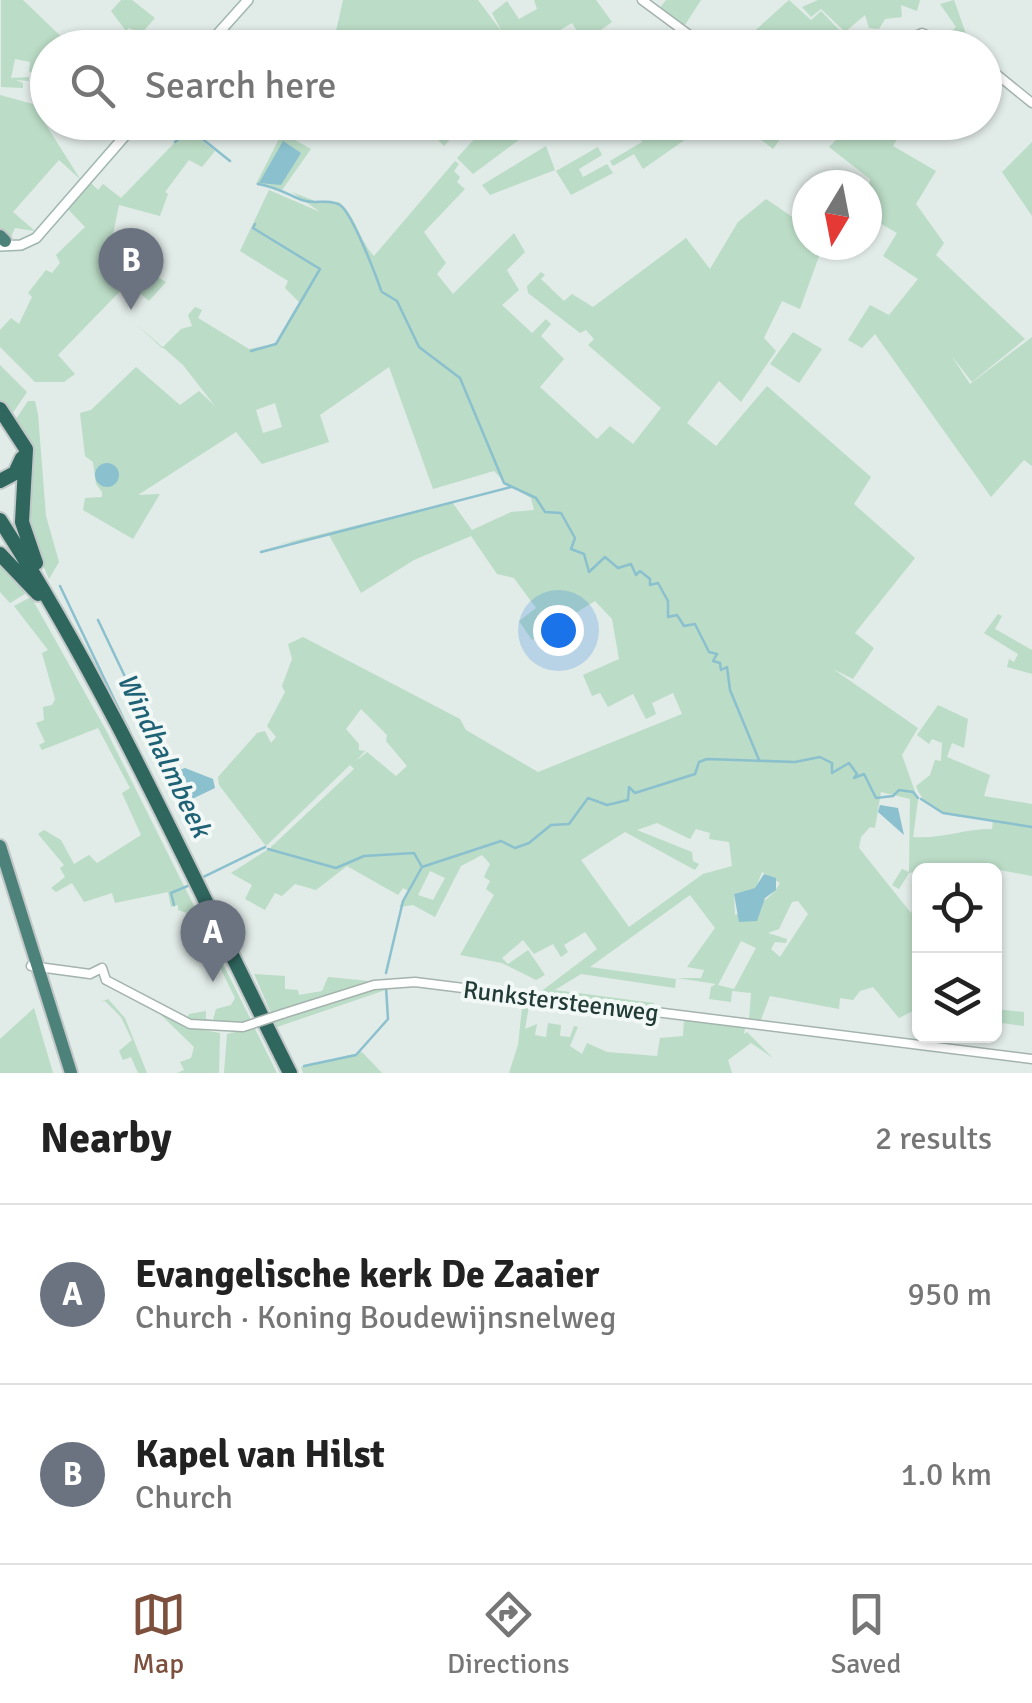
<!DOCTYPE html>
<meta charset="utf-8">
<style>
:root{--surface:#fff;--page:#f6f6f6;--text:#222;--muted:#767676;--line:#e0e0e0;--accent:#7d503d}
body{margin:0;font-family:Signika,sans-serif;background:var(--page);color:var(--text)}
.controls{position:absolute;right:30px;bottom:30px;display:grid;overflow:hidden;border-radius:15px;box-shadow:0 2px 8px #0004}
.controls button{width:90px;height:90px;display:grid;place-items:center;padding:0;border:0;border-bottom:2px solid var(--line);background:var(--surface);color:var(--text);font:50px sans-serif}
.compass{position:absolute;left:792px;top:170px;width:90px;height:90px;border-radius:50%;background:var(--surface);box-shadow:0 2px 8px #0004;rotate:190deg}
.you{position:absolute;left:558px;top:630px;width:35px;height:35px;margin:-25px;border:8px solid #fff;border-radius:50%;background:#1a73e8;box-shadow:0 0 0 15px #1a73e833}
.badge{display:grid;place-items:center;width:65px;height:65px;border-radius:50%;background:var(--accent);color:#fff;font-size:32px;font-weight:700}
.pin{position:absolute;translate:-50% -82px;filter:drop-shadow(0 2px 5px #0008)}
.pin::after{content:'';position:absolute;top:52px;width:35px;height:30px;background:inherit;clip-path:polygon(0 0,100% 0,50% 100%)}
.list{margin:0;padding:0;list-style:none}
h2{display:flex;justify-content:space-between;align-items:center;height:130px;margin:0;padding:0 40px;font-size:42px}
h2 small{font-size:32px;font-weight:400;color:var(--muted)}
.list li{display:grid;grid-template-columns:65px 1fr auto;gap:30px;align-items:center;box-sizing:border-box;height:180px;padding:0 40px;border-top:2px solid var(--line)}
.list b{display:block;font-size:38px;white-space:nowrap}
.list p{margin:0;font-size:32px;white-space:nowrap;color:var(--muted)}
.list em{font-size:32px;font-style:normal;color:var(--muted)}
.icon{flex:none;width:55px;height:55px;fill:none;stroke:currentColor;stroke-width:2;stroke-linecap:round;stroke-linejoin:round}
.map{position:relative;flex:none;width:1032px;height:1073px;overflow:hidden}
.search{position:absolute;background:var(--surface);box-shadow:0 2px 8px #0004;left:30px;right:30px;top:30px;height:110px;display:flex;align-items:center;gap:25px;box-sizing:border-box;padding:0 35px;border-radius:55px;color:var(--muted);font-size:38px}
.sheet{height:490px;background:var(--surface)}
nav{display:flex;justify-content:space-around;align-items:center;box-sizing:border-box;height:140px;border-top:2px solid var(--line);background:var(--surface);font-size:28px;color:var(--muted)}
nav a{display:grid;justify-items:center;gap:5px}
nav .on{color:var(--accent)}
.map>svg:first-child{display:block}
.green{fill:#bbdcc6;fill-rule:evenodd}
.water{fill:#8bc0ce}
.lines{fill:none;stroke-linecap:round;stroke-linejoin:round}
.stream{stroke:#8bc0ce;stroke-width:2.5}
.tertiary-casing{stroke:#a4b3ae;stroke-width:11}
.secondary-casing{stroke:#a0b6b0;stroke-width:12}
.trunk-casing{stroke:#c1c8c7;stroke-width:16}
.motorway-casing{stroke:#c1c8c7;stroke-width:18}
.tertiary{stroke:#fff;stroke-width:8}
.secondary{stroke:#fff;stroke-width:9}
.trunk{stroke:#4c8279;stroke-width:12}
.motorway{stroke:#2f665e;stroke-width:14}
.tertiary-bridge-casing{stroke:#a4b3ae;stroke-width:11;stroke-linecap:butt}
.tertiary-bridge{stroke:#fff;stroke-width:8}
.labels{text-anchor:middle;dominant-baseline:central;stroke-width:8;stroke-linejoin:round;paint-order:stroke}
.street-label{font-size:25px;fill:#223b36;stroke:#f2f8f5}
.water-label{font-size:28px;font-style:italic;fill:#1f6175;stroke:#f2f8f5}
</style>
<div class="map">
<svg width="1032" height="1073" viewBox="0 0 1032 1073">
<rect width="100%" height="100%" fill="#e1ebe7"/>
<path class="green" d="M1,0H23L72,47L48,48L47,60L33,74L29,71L30,62L15,59L11,78L29,77V81L16,80L23,83V88L1,87Z
M121,0H132L155,18L141,34L129,28L126,31L111,11Z
M343,0H478L502,32L507,47L298,45L301,32L334,40Z
M534,0H596L612,22L584,42L572,23L531,47H510L492,13L507,1L519,19L537,9Z
M666,0H701L683,28L659,9Z
M789,0L811,20L821,11L841,32L825,47H764L749,36Z
M818,0H920L917,11L901,5L902,17L885,19L879,29L869,28L865,15L845,32L821,9L811,17L802,7Z
M954,0L969,42L967,47L944,38L956,27L940,4Z
M0,95L33,104L80,179L59,160L13,212L35,231L15,228L10,239L0,233Z
M173,123H180L215,151L202,167L189,160L165,192L168,194L160,216L119,205L113,234L118,236L119,254L166,282L149,301L128,283L58,355L75,374L64,382H35L0,347V330L11,318L19,324L32,297L28,293L46,270L52,273L60,263L56,255L85,227L66,207L90,182L98,190L103,184L121,198L184,133Z
M421,123H466L444,146Z
M489,123L540,124L473,174L457,158Z
M631,123H709L643,169L634,154L613,166L610,161L642,142Z
M779,123L791,124L773,149L752,133L756,124L772,133Z
M853,123H907L893,146L936,171L916,204L944,243L936,255L1025,339L972,382L951,355L970,384L1032,337V466L1024,460L991,497L875,334L862,348L848,340L870,305L889,315L918,279L883,256L897,233L869,217L874,208L867,201L870,179L829,147Z
M282,133L311,149L282,190L256,184Z
M1032,142V216L1002,172Z
M546,146L555,170L490,195L482,185Z
M598,147L602,155L579,169L583,177L607,164L613,173L571,195L556,171Z
M455,161L459,164L454,171L460,177L457,182L465,189L424,232L446,263L437,274L453,294L514,233L525,252L507,270L519,290L502,305L532,333L546,319L551,324L541,336L564,359L540,387L597,439L610,426L633,444L661,408L588,345L594,339L586,330L580,333L528,293L527,286L541,272L545,275L541,279L564,301L572,294L593,307L686,238L710,269L738,222L766,199L794,218L807,205V245H823L800,309L782,301L764,338L776,351L741,402L719,381L687,423L716,446L767,386L871,477L854,504L915,558L855,633L874,648L853,679L833,669L918,728L902,755L918,800L913,837C942,839 963,829 992,829L993,820C963,816 928,819 916,786L930,775L935,760L941,761L942,743L932,739L929,744L917,735L938,705L968,719L964,748L952,743L947,757L990,775L984,796L1032,804V876L984,867L920,871L909,873L899,889L892,885L902,869L909,872L910,799L881,792L875,828L870,827L861,837L859,848L911,913L916,898L919,899V919L915,920L920,922L919,1012L917,1009L899,1018L873,987L860,991L853,1000L840,998L839,1009L770,996L760,1022L749,1020L751,993L732,991L731,1002L709,999L711,987L716,984L677,978H701L704,970L687,967L715,928L690,895L590,967L676,979L675,988L581,974L555,990L654,1003L653,1009L539,993L597,949L585,932L564,945L568,952L561,957L553,944L534,954L523,940L502,958L508,964L528,950L545,975L536,980L502,963L460,955L494,895L486,889L490,881L484,877L490,864L482,855L461,866L435,917L413,905L399,907L409,891L403,888L398,895L347,866L316,890L295,884L282,896L275,893L265,910L245,899L252,885L231,873L270,848L354,769L350,765L266,846L219,785L218,777L257,733L265,731L271,743L276,737L267,726L285,692L282,686L292,659L288,644L303,637L460,719L466,730L538,772L682,714L673,693L652,703L656,714L646,719L633,694L608,707L600,693L592,696L583,675L619,659L612,619L595,601L532,640L519,621L536,608L514,578L497,574L471,536L414,560L361,593L329,535L277,545L452,502L472,530L511,512L534,510L531,498L508,485L494,471L433,489L389,367L320,415L329,442L262,464L236,432L138,495L160,494L133,539L83,510L85,498L102,497V492L96,484L93,462L85,456L80,413L91,410L136,367L180,405L199,391L215,406L183,365L135,323L162,348L181,329L192,326L188,315L195,307L202,310L198,318L249,349L275,344L299,302L285,288L288,281L240,251L269,190L320,212L292,192L320,203L339,202C356,216 359,240 374,256ZM275,403L282,427L263,433L256,410ZM361,709L387,735L386,741L407,766L396,776L367,752L356,761L365,751L359,750V744L346,729ZM657,823L690,839L696,829L710,833L709,839L729,842L732,866L703,874L629,927L581,860L625,832L695,870L699,864L693,861L692,852L637,830ZM430,871L445,878L433,900L418,895ZM762,872L780,883C771,900 753,908 735,915L734,894L756,888ZM798,901L808,914L780,957L771,949L775,942L786,943L787,939L768,933L779,929L792,902ZM741,941L756,948L734,989L718,985Z
M793,332L822,349L799,383L770,364Z
M0,365L27,392L10,417L0,402Z
M28,401H35L38,414L46,516L59,562L49,579L25,525L30,479L14,422Z
M0,559L28,592L10,603L0,592Z
M31,597L107,732L251,1020L232,1025L187,1019L189,1014L206,1011V1019L213,1020L216,1009L231,1005L235,998L195,916L178,910V905L171,907L168,892L115,903L112,893L84,902L72,883L56,892L51,888L65,877L60,868L64,865L38,834L44,830L61,840L74,864L89,855L97,863L141,835L122,793L130,788L98,728L42,750L39,745L45,742L36,723L44,720L43,707L52,705L55,699L42,653L48,650L14,606Z
M998,614L1002,616L995,629L1032,650V674L1007,667L1009,659L1014,662L1018,654L984,633Z
M254,974L285,976V989L298,990L299,995L322,991L328,977L369,981L271,1013Z
M406,983L277,1027L274,1021L377,987Z
M108,999L125,1018L147,1073H138L131,1057L123,1060L119,1051L132,1040L121,1017L105,1001L100,1002Z
M523,999L530,1000L525,1029L537,1024L535,1035L546,1037L548,1023L561,1025L560,1036L570,1037L574,1026L578,1027L570,1046L582,1054L587,1043L607,1052L657,1056L660,1038L683,1036L684,1019L745,1027L744,1034L747,1032L773,1058L751,1043L728,1060L732,1073H509L518,1045Z
M34,1008L53,1073H0V1039Z
M995,1009L1024,1012V1026L995,1022Z
M156,1010L197,1029L220,1033L219,1073H177L184,1070L180,1062L191,1058L194,1047Z
M254,1027L277,1073H224L227,1034Z
M362,1052L382,1073H303L301,1067Z"/>
<path class="water" d="M283,141L301,153L281,185L259,183Z
M95 475a12 12 0 1 1 24 0a12 12 0 1 1-24 0Z
M185,768L213,779L215,788L190,800L174,772Z
M880,805L898,808L904,835L878,812Z
M764,874L776,878V890L765,898L757,921L739,922L734,894L755,888Z"/>
<g class="lines">
<path class="stream" d="M175,142L190,129L230,161
M258,184C276,187 285,193 302,200C314,205 329,198 340,205C352,213 375,273 381,290
M382,292L397,301L419,347L460,378L504,483L536,498L545,512L561,513L575,538L571,549L584,554L589,572L605,557L618,568L631,564L636,575L640,571L650,579V585L658,583L668,601V617L677,615L684,626L695,624L709,652L717,654L713,661L720,663L721,670L727,667L730,690L759,760
M251,351L276,344L320,269L253,228L255,224
M261,552L511,487
M60,586L136,745
M98,620L148,725
M150,728L174,772
M921,799L943,813L1032,827
M268,849L336,868L364,856L414,853L422,867L501,841L515,848L529,843L551,825L569,824L588,798L607,805L628,800L629,787L635,793L695,774L699,762L707,759L795,762L820,757L832,763V773L849,763L857,774L854,778L864,774L876,798L893,796L899,790L913,792L918,798
M201,878L265,847
M174,905L171,893L190,885
M386,973L403,901L422,867
M304,1066L356,1055L388,1019L386,987"/>
<defs>
<path id="tertiary" d="M642,0L707,48
M890,48L922,33L957,48
M984,64L1032,103
M31,966L90,974
M90,974L102,968L106,980
M106,980L190,1024L243,1027
M282,1014L374,985L415,982L1032,1059"/>
<path id="secondary" d="M205,48L248,0
M0,246L21,245L36,238L137,122"/>
<path id="trunk" d="M0,236L5,241
M0,846L71,1073"/>
<path id="motorway" d="M0,409L26,449L22,522L36,563
M0,481L15,473L22,458
M0,520C112,694 197,888 290,1073
M0,554L38,594"/>
</defs>
<use href="#tertiary" class="tertiary-casing"/>
<use href="#secondary" class="secondary-casing"/>
<use href="#trunk" class="trunk-casing"/>
<use href="#motorway" class="motorway-casing"/>
<use href="#tertiary" class="tertiary"/>
<use href="#secondary" class="secondary"/>
<use href="#trunk" class="trunk"/>
<use href="#motorway" class="motorway"/>
<defs>
<path id="tertiary-bridge" d="M243,1027L282,1014"/>
</defs>
<use href="#tertiary-bridge" class="tertiary-bridge-casing"/>
<use href="#tertiary-bridge" class="tertiary-bridge"/>
</g>
<g class="labels">
<g class="street-label">
<text transform="translate(561 1001) rotate(7)">Runkstersteenweg</text>
</g>
<g class="water-label">
<text transform="translate(164 755) rotate(64)">Windhalmbeek</text>
</g>
</g>
</svg>
<div class="controls">
<button><svg class="icon" aria-label="locate" viewBox="0 0 24 24"><circle cx="12" cy="12" r="6"/><path d="M12 2v4M12 18v4M2 12h4M18 12h4"/></svg></button>
<button><svg class="icon" aria-label="layers" viewBox="0 0 24 24"><path d="M12 4l9 5-9 5-9-5zM3 14l9 5 9-5"/></svg></button>
</div>
<svg class="compass" viewBox="-18 -18 36 36"><path d="M0-13l5 13h-10z" fill="#e53935"/><path d="M0 13l5-13h-10z" fill="#767676"/></svg>
<div class="you"></div>
<div class="pin badge" style="left:213px;top:982px;background:#6b7280">A</div>
<div class="pin badge" style="left:131px;top:310px;background:#6b7280">B</div>
<div class="search"><svg class="icon" aria-label="search" viewBox="0 0 24 24"><circle cx="10" cy="10" r="6"/><path d="M15 15l6 6"/></svg>Search here</div>
</div>
<section class="sheet">
<h2>Nearby<small>2 results</small></h2>
<ul class="list">
<li><span class="badge" style="background:#6b7280">A</span><div><b>Evangelische kerk De Zaaier</b><p>Church · Koning Boudewijnsnelweg</p></div><em>950 m</em></li>
<li><span class="badge" style="background:#6b7280">B</span><div><b>Kapel van Hilst</b><p>Church</p></div><em>1.0 km</em></li>
</ul>
</section>
<nav>
<a class="on"><svg class="icon" aria-label="map" viewBox="0 0 24 24"><path d="M3 6l6-2 6 2 6-2v14l-6 2-6-2-6 2zM9 4v14M15 6v14"/></svg>Map</a>
<a><svg class="icon" aria-label="directions" viewBox="0 0 24 24"><path d="M12 3l9 9-9 9-9-9zM9 14v-3h6M13 9l2 2-2 2"/></svg>Directions</a>
<a><svg class="icon" aria-label="saved" viewBox="0 0 24 24"><path d="M7 4h10v16l-5-4-5 4z"/></svg>Saved</a>
</nav>
